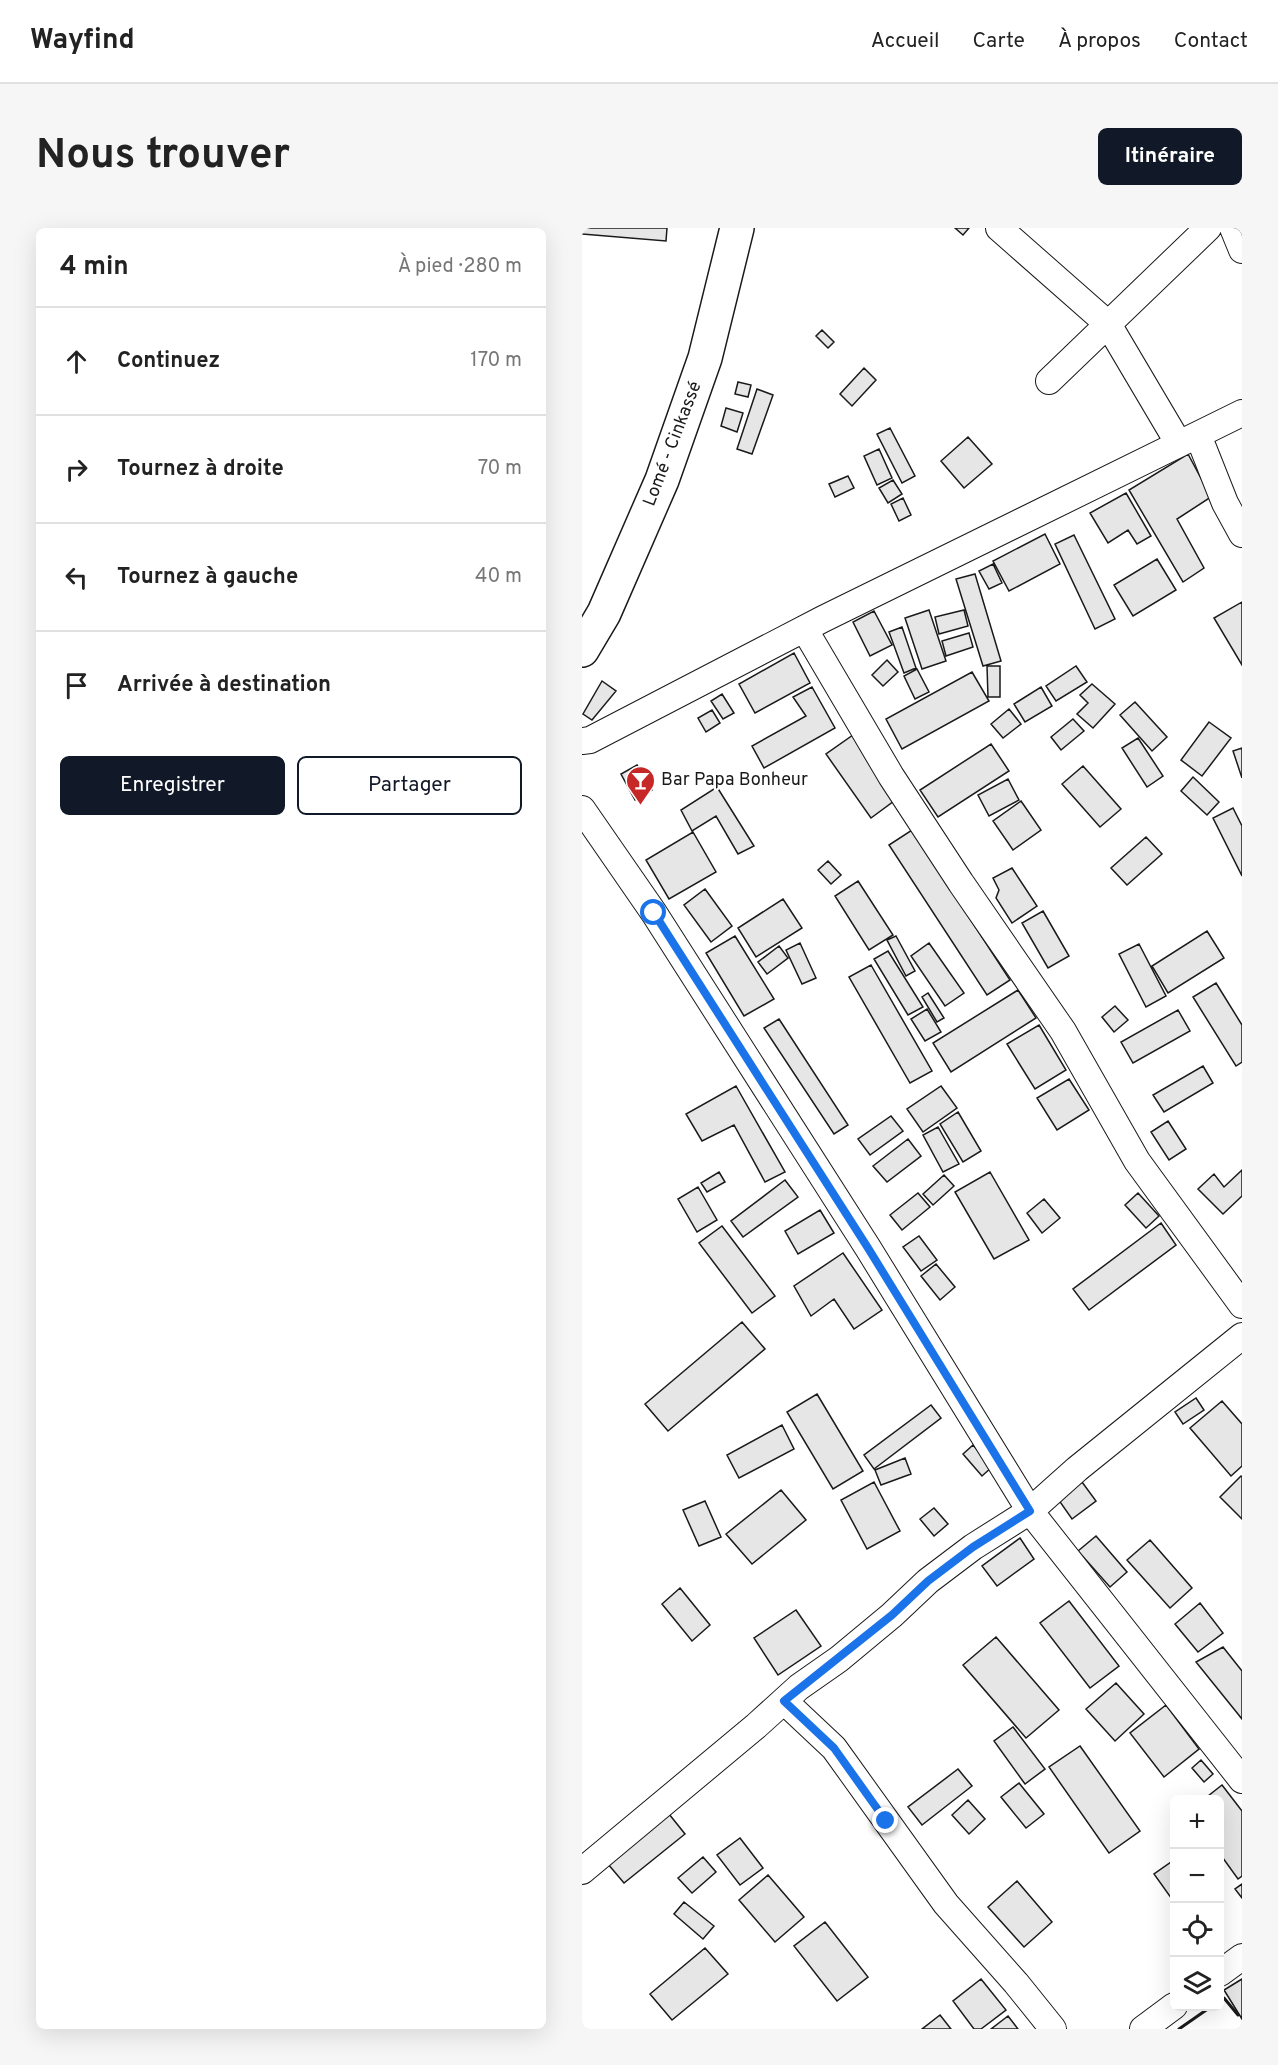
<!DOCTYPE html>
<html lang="fr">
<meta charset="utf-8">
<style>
:root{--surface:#fff;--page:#f6f6f6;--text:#222;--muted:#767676;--line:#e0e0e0;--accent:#111827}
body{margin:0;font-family:Overpass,sans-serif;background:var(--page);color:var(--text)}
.controls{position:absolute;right:18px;bottom:18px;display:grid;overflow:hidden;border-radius:9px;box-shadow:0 6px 24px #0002}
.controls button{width:54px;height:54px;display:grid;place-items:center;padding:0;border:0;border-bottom:2px solid var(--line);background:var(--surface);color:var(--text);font:30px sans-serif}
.stop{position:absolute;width:18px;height:18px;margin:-14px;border:4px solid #1a73e8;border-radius:50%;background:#fff}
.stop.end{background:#1a73e8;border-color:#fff;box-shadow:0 2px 6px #0008}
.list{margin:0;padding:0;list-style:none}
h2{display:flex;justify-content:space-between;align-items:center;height:78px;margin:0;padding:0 24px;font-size:26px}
h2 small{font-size:20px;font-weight:400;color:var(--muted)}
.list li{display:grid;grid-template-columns:39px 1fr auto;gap:18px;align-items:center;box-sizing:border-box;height:108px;padding:0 24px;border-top:2px solid var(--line)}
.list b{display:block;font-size:22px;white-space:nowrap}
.list em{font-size:20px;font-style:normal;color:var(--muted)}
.actions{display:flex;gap:12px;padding:18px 24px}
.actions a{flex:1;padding:14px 0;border:2px solid var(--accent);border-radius:9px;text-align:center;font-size:21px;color:var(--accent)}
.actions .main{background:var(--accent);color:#fff}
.icon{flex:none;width:33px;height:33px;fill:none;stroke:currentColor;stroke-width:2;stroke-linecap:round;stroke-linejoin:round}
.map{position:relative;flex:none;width:660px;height:1801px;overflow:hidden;border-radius:9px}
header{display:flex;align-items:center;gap:36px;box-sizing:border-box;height:84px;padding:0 30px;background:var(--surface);border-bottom:2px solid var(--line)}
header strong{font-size:28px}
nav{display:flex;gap:33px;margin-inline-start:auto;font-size:21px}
.intro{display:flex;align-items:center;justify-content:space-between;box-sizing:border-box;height:144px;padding:0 36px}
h1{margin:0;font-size:42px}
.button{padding:15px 27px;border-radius:9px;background:var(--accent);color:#fff;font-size:21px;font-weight:700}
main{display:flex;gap:36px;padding:0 36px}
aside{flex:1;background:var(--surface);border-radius:9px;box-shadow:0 6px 24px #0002}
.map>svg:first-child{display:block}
.building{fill:#e6e6e6;stroke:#1a1a1a;stroke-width:1.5}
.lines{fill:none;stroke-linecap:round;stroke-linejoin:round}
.street-casing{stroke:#1a1a1a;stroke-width:28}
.highway-casing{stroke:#1a1a1a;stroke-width:36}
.street{stroke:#fff;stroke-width:26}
.highway{stroke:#fff;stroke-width:33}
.wall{stroke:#1a1a1a;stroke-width:3}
.route{stroke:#1a73e8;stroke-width:8}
.labels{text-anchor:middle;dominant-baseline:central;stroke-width:4.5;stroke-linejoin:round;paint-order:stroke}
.street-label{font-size:18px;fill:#1a1a1a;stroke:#fff}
.poi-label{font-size:18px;fill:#1a1a1a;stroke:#fff;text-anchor:start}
</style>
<header>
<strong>Wayfind</strong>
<nav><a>Accueil</a><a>Carte</a><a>À propos</a><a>Contact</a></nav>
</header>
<div class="intro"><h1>Nous trouver</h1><a class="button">Itinéraire</a></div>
<main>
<aside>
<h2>4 min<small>À pied · 280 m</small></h2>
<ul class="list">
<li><svg class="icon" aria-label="ahead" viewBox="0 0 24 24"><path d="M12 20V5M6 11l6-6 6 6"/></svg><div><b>Continuez</b></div><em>170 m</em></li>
<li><svg class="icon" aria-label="right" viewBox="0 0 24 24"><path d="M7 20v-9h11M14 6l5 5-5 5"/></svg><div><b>Tournez à droite</b></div><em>70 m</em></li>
<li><svg class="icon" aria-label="left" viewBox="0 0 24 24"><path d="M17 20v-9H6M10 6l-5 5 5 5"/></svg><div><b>Tournez à gauche</b></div><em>40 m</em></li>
<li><svg class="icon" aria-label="arrive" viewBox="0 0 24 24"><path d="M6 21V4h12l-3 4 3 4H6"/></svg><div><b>Arrivée à destination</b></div></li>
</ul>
<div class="actions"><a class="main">Enregistrer</a><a>Partager</a></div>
</aside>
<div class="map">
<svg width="660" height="1801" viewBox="0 0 660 1801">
<rect width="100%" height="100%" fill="#fff"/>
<path class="building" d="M0,0H85L84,13L0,6Z
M373,0H387L381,7Z
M240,102L252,114L246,120L234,108Z
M282,140L294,152L270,178L258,166Z
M156,154L169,157L166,169L153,166Z
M175,161L191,167L170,226L155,221Z
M144,180L161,185L155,204L139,198Z
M308,200L333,248L320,255L295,206Z
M386,209L410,236L382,260L359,233Z
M297,221L310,250L295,257L282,228Z
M606,226L629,269L595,291L622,340L601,354L547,262Z
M266,248L272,260L253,269L247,256Z
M311,252L320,266L306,275L297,260Z
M544,265L569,308L555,316L546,302L526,315L508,285Z
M321,270L329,287L317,293L309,276Z
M463,306L478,336L427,363L411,333Z
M492,307L533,391L513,401L473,316Z
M575,331L594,362L551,388L532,357Z
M411,336L420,355L407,361L397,343Z
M393,346L419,433L401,438L374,351Z
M660,374V437L632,390Z
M347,382L364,433L340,441L323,390Z
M382,382L386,398L357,406L353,389Z
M292,383L310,417L288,428L271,394Z
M320,399L334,440L322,445L307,404Z
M387,405L391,419L364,428L360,413Z
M212,425L228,455L173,485L157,456Z
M305,432L316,444L301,458L290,447Z
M405,438H418V469H406Z
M494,438L505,454L474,473L464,458Z
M335,441L347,464L333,471L322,448Z
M390,444L407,473L320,521L304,491Z
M20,453L34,463L10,492L1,486Z
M510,456L533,476L511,500L495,486L506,475L498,467Z
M230,459L253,500L182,540L170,518L224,488L211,469Z
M459,459L470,478L443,494L432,476Z
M140,466L152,485L141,491L129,473Z
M553,474L585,509L570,523L538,487Z
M427,481L439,496L421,510L409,496Z
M130,482L138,495L124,504L116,490Z
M491,491L502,503L479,522L469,509Z
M627,494L649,510L620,548L599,532Z
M271,507L316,570L289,590L244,526Z
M556,510L581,548L565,559L540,520Z
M409,516L427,543L356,589L338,562Z
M660,520V550L651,523Z
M55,537L70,562L53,572L39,546Z
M501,538L539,581L518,599L480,556Z
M611,549L637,574L625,587L599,563Z
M426,551L437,572L407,588L396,567Z
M135,559L172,618L156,626L134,588L110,603L99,582Z
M439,573L459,602L431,622L411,593Z
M651,580L660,598V648L631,590Z
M330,602L428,752L405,767L307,617Z
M111,604L134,644L87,671L64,632Z
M564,609L580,626L545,657L529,640Z
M246,633L259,647L249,656L236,642Z
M430,640L455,678L430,695L414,670L417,662L411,650Z
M276,653L311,707L287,722L253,668Z
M123,661L150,698L129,714L102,677Z
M201,671L220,700L174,729L156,700Z
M461,683L487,728L466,740L440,695Z
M625,703L642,730L586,765L570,738Z
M153,708L192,771L162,788L124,725Z
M314,708L333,743L324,748L305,712Z
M218,715L234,750L220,756L204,722Z
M347,715L382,765L363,778L329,728Z
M557,716L584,768L564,779L537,726Z
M197,718L206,730L185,746L176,734Z
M306,723L341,779L326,787L292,731Z
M289,737L350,843L328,855L267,749Z
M634,755L660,797V834L654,838L611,769Z
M436,762L454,790L369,844L351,815Z
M346,765L362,790L355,794L340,769Z
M533,778L546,792L532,804L520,789Z
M345,781L359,804L343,813L329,791Z
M596,782L608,803L551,835L539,814Z
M197,791L266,897L252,906L182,800Z
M457,797L484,842L453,861L425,816Z
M621,838L631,855L582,884L571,867Z
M487,851L507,882L475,902L455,870Z
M154,858L203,944L183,954L152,897L120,913L104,886Z
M359,858L375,880L341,904L325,881Z
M376,884L399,923L381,934L358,896Z
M309,888L321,903L288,927L276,911Z
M586,893L604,921L587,932L569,904Z
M356,899L377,936L361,944L341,907Z
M326,911L339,928L305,954L291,938Z
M660,942V968L641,986L616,961L632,946L642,959Z
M137,944L143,954L125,964L119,955Z
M408,944L447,1012L412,1031L373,964Z
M362,947L372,958L351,977L341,966Z
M203,952L216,969L161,1009L149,993Z
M116,959L135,992L115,1004L96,971Z
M336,965L348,979L320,1002L308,987Z
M556,965L577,988L564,1000L543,977Z
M462,971L478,990L460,1005L445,985Z
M238,982L252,1005L216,1026L203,1003Z
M579,995L594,1017L507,1082L491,1061Z
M140,998L193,1068L170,1085L117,1015Z
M337,1008L355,1032L339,1043L321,1019Z
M261,1025L300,1082L272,1101L252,1071L229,1088L212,1058Z
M354,1036L373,1059L358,1072L339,1048Z
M160,1094L183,1121L86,1203L63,1176Z
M235,1166L281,1243L251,1261L205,1184Z
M614,1170L622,1182L601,1196L593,1184Z
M640,1173L660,1196V1238L649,1248L608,1200Z
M349,1177L359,1190L292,1241L282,1227Z
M200,1197L212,1221L157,1250L145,1227Z
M391,1217L410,1239L400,1248L381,1226Z
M323,1230L329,1246L299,1257L293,1242Z
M659,1248L660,1249V1291L638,1269Z
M292,1254L318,1303L285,1321L259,1272Z
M500,1254L514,1273L490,1291L476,1271Z
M199,1262L224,1292L170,1336L144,1306Z
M123,1273L139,1309L117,1318L101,1282Z
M352,1280L366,1296L352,1308L338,1291Z
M514,1308L545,1344L528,1359L496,1323Z
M438,1310L452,1331L415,1358L400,1338Z
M568,1312L610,1360L588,1380L545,1332Z
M98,1360L128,1397L110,1413L80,1376Z
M487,1373L537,1438L508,1460L458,1395Z
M618,1375L641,1405L616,1424L593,1396Z
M214,1382L239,1418L196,1447L172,1410Z
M414,1409L477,1482L444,1510L381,1437Z
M641,1419L660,1443V1491L614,1434Z
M534,1455L562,1486L533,1513L504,1481Z
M584,1477L617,1521L582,1549L548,1505Z
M431,1499L463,1541L443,1556L412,1513Z
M498,1518L558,1603L527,1625L467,1539Z
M619,1532L631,1546L622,1554L610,1540Z
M376,1541L390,1558L340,1597L326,1579Z
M437,1555L462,1586L444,1600L419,1569Z
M640,1557L660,1583V1648L656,1651L638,1626V1572H621Z
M386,1572L403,1591L387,1606L370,1587Z
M87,1586L103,1606L42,1655L26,1636Z
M158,1610L181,1640L158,1657L135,1627Z
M121,1629L134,1644L110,1665L96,1650Z
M592,1632V1674L572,1646Z
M186,1647L222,1689L193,1714L157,1672Z
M435,1653L470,1694L442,1719L406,1679Z
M660,1656V1670L653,1661Z
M102,1674L132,1698L121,1711L92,1686Z
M243,1694L286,1749L255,1773L212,1718Z
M123,1720L146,1746L90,1792L68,1766Z
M399,1751L424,1782L399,1801H392L371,1773Z
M660,1751V1791L642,1762Z
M358,1787L369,1801H340Z
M426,1788L436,1801H409Z"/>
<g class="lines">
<defs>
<path id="street" d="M417,0L526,96L597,216
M651,0L660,22
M467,153L626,0
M616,207L643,275L660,306
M223,402L309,548L379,655L481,803L555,933L660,1077
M0,513L8,512L241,391L660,185
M0,581L72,685L286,1020L448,1283L660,1552
M202,1473L252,1520L364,1676L434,1755L471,1801
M0,1643L174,1498L217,1459L257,1431L310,1387L346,1353L391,1319L448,1283L495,1241L660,1108
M638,1745L660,1729
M561,1801L592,1778"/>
<path id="highway" d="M0,422L22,385L80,252L123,130L155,0"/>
</defs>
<use href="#street" class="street-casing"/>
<use href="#highway" class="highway-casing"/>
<use href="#street" class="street"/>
<use href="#highway" class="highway"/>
<path class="wall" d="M638,1773L642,1770L656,1787
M597,1801L630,1778"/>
</g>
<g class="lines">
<path class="route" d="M72,685L286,1020L448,1283L391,1319L346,1353L310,1387L202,1473L252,1520L304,1593"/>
</g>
<defs>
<symbol id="bar-pin" viewBox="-11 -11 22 30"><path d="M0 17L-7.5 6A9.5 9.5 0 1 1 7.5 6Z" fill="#c62828" stroke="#fff"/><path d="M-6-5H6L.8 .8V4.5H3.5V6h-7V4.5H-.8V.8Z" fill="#fff"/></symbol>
</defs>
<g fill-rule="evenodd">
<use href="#bar-pin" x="42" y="536" width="33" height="45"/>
</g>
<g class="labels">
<g class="street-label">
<text transform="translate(91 216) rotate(-69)">Lomé - Cinkassé</text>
</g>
<g class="poi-label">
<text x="79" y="552">Bar Papa Bonheur</text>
</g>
</g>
</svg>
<div class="controls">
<button>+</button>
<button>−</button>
<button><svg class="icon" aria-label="locate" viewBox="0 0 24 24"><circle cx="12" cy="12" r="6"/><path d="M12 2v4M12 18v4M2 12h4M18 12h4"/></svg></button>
<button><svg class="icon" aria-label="layers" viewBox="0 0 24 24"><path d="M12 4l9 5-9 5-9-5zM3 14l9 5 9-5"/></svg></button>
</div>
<div class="stop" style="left:72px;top:685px"></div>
<div class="stop end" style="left:304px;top:1593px"></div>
</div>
</main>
